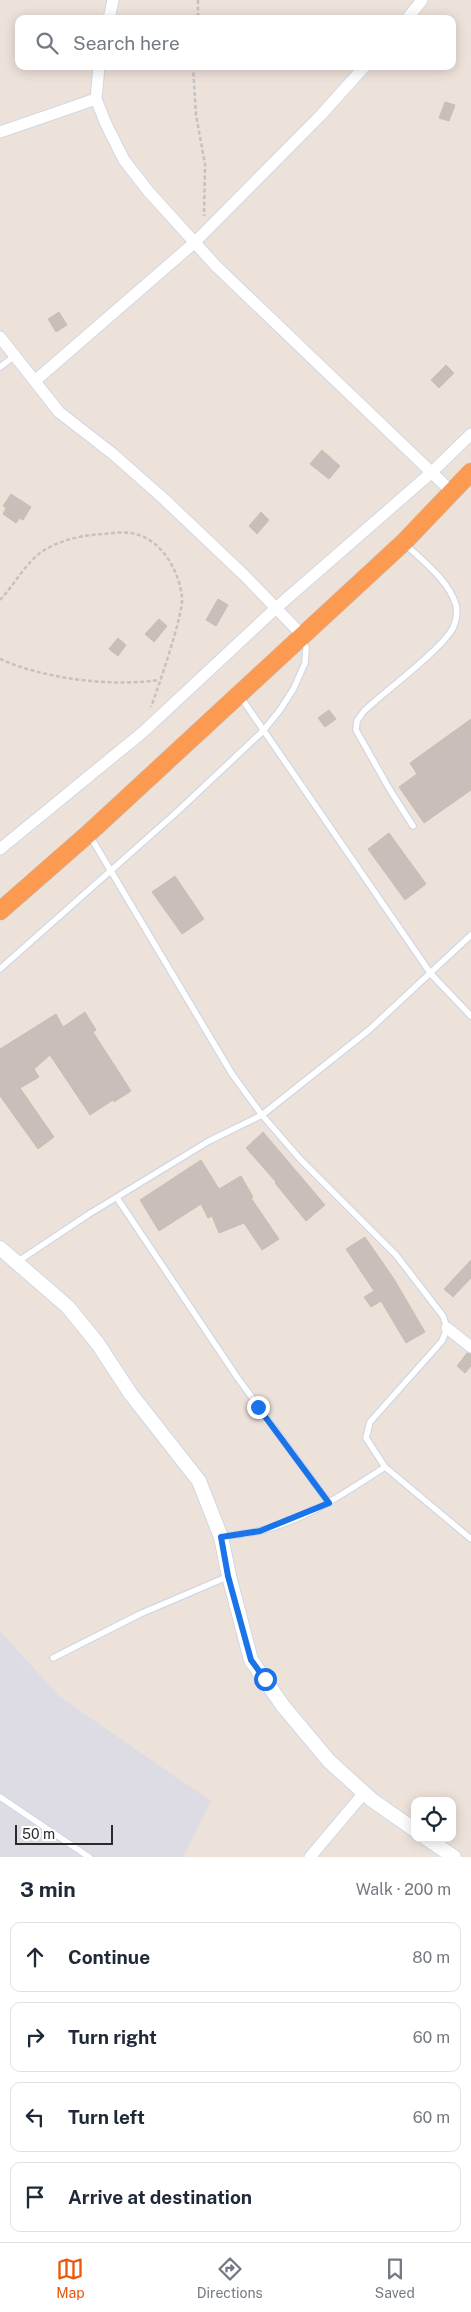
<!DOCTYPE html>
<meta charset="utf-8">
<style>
:root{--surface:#fff;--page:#f6f6f7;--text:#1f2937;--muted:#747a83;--line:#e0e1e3;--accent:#ea580c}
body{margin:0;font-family:"Public Sans",sans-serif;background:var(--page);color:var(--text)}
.controls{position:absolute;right:15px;bottom:15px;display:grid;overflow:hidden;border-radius:10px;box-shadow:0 2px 12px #0003}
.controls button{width:45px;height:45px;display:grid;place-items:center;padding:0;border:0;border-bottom:1px solid var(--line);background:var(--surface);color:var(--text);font:25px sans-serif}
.scale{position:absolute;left:15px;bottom:12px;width:98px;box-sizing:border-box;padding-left:5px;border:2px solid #2a2a2a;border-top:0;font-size:14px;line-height:18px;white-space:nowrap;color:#2a2a2a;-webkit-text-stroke:4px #fff;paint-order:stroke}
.stop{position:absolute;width:15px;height:15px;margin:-11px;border:4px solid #1a73e8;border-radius:50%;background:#fff}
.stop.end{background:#1a73e8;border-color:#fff;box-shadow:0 1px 5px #0008}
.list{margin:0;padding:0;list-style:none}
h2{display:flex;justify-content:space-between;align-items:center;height:65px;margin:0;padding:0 20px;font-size:21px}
h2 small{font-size:16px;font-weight:400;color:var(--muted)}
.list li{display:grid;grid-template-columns:32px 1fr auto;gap:15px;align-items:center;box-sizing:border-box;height:70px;margin:0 10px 10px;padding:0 10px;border:1px solid var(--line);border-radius:10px}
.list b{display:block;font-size:19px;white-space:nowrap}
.list em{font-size:16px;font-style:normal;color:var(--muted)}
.icon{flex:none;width:28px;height:28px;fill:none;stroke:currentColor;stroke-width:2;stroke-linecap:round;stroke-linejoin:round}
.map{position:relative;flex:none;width:471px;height:1857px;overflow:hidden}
.search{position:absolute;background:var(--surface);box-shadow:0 2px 12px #0003;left:15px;right:15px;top:15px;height:55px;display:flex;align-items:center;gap:12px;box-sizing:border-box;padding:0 18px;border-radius:10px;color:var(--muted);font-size:19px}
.sheet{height:385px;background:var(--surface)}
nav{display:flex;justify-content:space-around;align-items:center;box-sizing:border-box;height:70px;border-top:1px solid var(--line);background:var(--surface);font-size:14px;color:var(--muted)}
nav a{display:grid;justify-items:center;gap:2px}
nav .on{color:var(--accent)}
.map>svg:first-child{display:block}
.industrial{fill:#dddce5}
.building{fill:#c8bfba;stroke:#c8beb4}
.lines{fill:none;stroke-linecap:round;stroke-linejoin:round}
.service-casing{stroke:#d0d7e4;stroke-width:8}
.minor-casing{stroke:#d0d7e4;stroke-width:13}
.tertiary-casing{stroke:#d0d7e4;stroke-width:16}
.trunk-casing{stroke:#c3c3c3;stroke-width:19}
.path{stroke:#c3c3c3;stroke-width:2.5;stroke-dasharray:4 2.5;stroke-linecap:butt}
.service{stroke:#fff;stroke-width:5.5}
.minor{stroke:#fff;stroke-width:11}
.tertiary{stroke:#fff;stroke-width:14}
.trunk{stroke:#fd9a52;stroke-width:18}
.route{stroke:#1a73e8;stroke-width:6}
</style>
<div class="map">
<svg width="471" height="1857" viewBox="0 0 471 1857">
<rect width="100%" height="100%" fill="#ede2da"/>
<path class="industrial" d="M0,1631L60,1697L211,1801L183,1857H0Z"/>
<path class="building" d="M445,102L455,105L449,121L439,118Z
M59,312L67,325L56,332L48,319Z
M446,365L454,373L439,388L431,380Z
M322,450L340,466L329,479L310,464Z
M11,494L31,507L23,520L20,518L16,523L3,514L6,508L3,506Z
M261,512L269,520L257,534L249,526Z
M218,599L228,605L216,626L206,620Z
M159,619L167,626L154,642L145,634Z
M118,638L126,645L118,656L109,649Z
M329,710L336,719L325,727L318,718Z
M471,719V790L424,823L399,787L417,774L410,763Z
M389,833L426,884L405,900L368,849Z
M175,876L204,919L182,934L152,892Z
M85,1012L96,1030L93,1032L131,1091L114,1102L113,1100L90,1115L50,1055L34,1069L39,1077L20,1088L54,1137L38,1149L0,1096V1049L56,1014L63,1027Z
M263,1132L325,1205L306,1221L275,1183L276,1182L246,1148Z
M201,1160L219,1189L241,1176L253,1197L251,1198L279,1239L262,1250L244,1223L219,1233L212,1216L208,1218L201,1204L159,1231L140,1200Z
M365,1237L394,1279L425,1332L406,1343L381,1301L371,1307L364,1297L374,1291L346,1249Z
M471,1260V1278L453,1297L444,1289Z
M467,1353L471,1354V1366L465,1373L457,1366Z"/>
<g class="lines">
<defs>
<path id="service" d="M0,367L16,355
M405,544C423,561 449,581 456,605C458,613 456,621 453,628C441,650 385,691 364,711L357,721L356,730L390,790L413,826
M240,696L431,974L471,1016
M90,836L232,1074L262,1115L300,1159L396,1255L443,1316L447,1328L442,1341L370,1422L366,1438L385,1467L471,1539
M0,969L178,811L263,731L280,710L294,688L305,663L306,648L303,639
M117,1198L237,1377L329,1503
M17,1262L89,1214L209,1141L262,1115L369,1030L471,935
M221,1537C233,1535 247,1534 259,1531C305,1521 346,1492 385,1467
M53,1658L140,1614L229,1576
M0,1797L89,1857"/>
<path id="minor" d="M109,19L113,0
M407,19L422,0
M99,66L96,99L106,124L124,160L149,192L216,266L452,492
M0,132L96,99
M0,337L59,412L113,454L164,499L245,576L302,635
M36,380L194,243L321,115L365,66
M0,849L143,732L276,608L432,472L471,434
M447,1328L471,1347
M310,1857L364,1793"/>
<path id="tertiary" d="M0,1248L68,1307L98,1344L130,1393L199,1481L221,1537L229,1576L251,1660L283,1706L329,1761L372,1800L415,1830
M426,1838L454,1857"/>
<path id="trunk" d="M0,911L88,834L404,542L471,472"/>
</defs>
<use href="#service" class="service-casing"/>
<use href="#minor" class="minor-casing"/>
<use href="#tertiary" class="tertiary-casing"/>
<use href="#trunk" class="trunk-casing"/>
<path class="path" d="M198,0V19
M193,66L196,115L205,164L204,216
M0,600C15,584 27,560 46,549C64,539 84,535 104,534C114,533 125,531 135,534C162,540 179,571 182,597C184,613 158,688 151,707
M0,659C45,679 111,687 159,680"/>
<use href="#service" class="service"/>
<use href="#minor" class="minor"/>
<use href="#tertiary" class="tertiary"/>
<use href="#trunk" class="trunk"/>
</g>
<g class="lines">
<path class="route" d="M258,1407L329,1503L260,1531L221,1537L228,1576L251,1660L265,1679"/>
</g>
</svg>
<div class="controls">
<button><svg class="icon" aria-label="locate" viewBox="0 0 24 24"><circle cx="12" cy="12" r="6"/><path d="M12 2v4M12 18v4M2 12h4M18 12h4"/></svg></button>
</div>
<div class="scale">50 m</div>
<div class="stop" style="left:265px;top:1679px"></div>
<div class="stop end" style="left:258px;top:1407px"></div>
<div class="search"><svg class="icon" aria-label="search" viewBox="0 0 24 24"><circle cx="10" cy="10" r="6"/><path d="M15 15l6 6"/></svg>Search here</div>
</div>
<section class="sheet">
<h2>3 min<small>Walk · 200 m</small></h2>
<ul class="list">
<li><svg class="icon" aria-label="ahead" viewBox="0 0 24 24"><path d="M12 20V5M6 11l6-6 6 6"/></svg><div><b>Continue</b></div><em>80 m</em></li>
<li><svg class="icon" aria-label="right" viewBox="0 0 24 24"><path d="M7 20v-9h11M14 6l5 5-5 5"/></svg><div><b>Turn right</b></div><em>60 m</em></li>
<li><svg class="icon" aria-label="left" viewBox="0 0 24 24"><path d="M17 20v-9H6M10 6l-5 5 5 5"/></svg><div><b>Turn left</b></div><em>60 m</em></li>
<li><svg class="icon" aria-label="arrive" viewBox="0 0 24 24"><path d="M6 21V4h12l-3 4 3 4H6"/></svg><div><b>Arrive at destination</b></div></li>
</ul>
</section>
<nav>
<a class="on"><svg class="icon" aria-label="map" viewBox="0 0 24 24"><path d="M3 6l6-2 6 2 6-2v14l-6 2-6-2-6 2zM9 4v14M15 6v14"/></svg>Map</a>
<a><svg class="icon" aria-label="directions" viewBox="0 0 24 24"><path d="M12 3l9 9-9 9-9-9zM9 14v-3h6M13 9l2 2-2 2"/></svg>Directions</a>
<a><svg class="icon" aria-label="saved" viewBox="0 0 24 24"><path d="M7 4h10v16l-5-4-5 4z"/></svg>Saved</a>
</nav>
